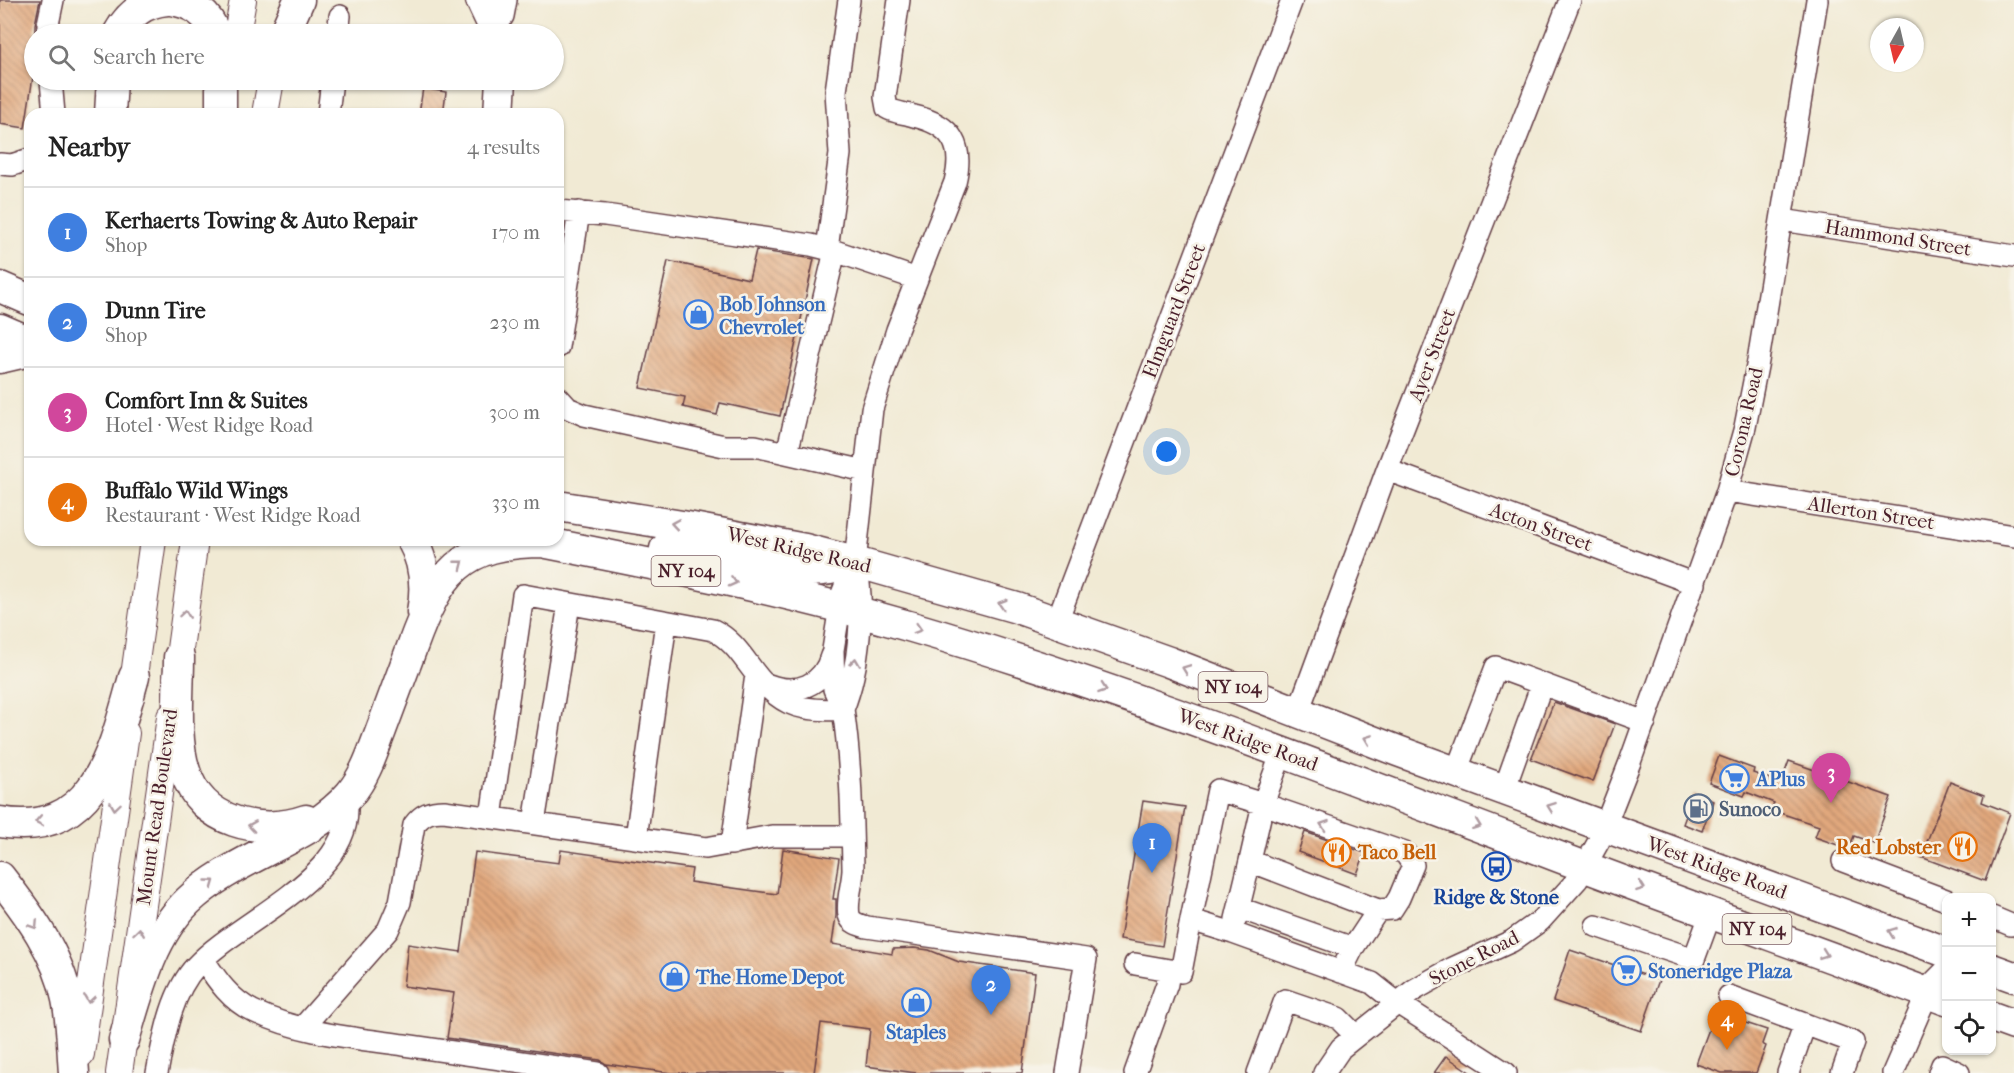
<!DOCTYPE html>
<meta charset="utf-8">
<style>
:root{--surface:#fff;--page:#f6f6f6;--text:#222;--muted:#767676;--line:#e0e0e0;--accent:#0b8043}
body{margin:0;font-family:"IM FELL French Canon",serif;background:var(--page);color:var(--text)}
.controls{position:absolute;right:18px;bottom:18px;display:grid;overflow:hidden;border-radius:12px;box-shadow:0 2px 4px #0004}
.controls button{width:54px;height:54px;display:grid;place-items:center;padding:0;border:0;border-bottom:2px solid var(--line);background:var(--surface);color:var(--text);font:30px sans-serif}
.compass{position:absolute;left:1870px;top:18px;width:54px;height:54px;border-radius:50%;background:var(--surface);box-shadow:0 2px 4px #0004;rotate:188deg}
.you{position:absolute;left:1167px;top:452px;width:21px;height:21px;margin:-15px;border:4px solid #fff;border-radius:50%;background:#1a73e8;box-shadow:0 0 0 9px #1a73e833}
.badge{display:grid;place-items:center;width:39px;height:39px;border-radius:50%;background:var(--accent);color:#fff;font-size:20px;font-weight:700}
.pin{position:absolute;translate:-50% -50px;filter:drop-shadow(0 2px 3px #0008)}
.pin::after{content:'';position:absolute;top:32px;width:21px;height:18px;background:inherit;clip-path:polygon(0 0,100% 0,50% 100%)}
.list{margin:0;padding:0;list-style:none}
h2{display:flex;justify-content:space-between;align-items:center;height:78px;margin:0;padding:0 24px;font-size:26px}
h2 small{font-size:20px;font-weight:400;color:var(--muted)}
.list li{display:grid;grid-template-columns:39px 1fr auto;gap:18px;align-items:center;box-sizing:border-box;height:90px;padding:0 24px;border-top:2px solid var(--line)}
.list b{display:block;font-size:22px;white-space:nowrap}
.list p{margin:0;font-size:20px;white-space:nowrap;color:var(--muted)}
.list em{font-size:20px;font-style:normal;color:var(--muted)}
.icon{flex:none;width:33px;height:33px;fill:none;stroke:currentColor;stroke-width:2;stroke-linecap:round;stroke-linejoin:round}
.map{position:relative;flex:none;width:2014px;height:1073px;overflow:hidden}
.search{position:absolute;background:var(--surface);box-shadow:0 2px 4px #0004;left:24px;top:24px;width:540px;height:66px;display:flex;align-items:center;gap:15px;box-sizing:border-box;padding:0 21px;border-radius:33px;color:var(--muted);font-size:22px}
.panel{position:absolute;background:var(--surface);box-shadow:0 2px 4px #0004;left:24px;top:108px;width:540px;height:438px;border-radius:18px}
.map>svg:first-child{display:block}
.building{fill:url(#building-back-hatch)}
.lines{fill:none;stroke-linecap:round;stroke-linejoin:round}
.minor-casing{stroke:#633d44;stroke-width:24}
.major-casing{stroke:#633d44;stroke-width:28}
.highway-casing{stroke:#633d44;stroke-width:33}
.minor{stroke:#fff;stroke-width:21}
.major{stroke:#fff;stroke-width:26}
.highway{stroke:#fff;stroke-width:30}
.oneway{stroke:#ae9aa0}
.labels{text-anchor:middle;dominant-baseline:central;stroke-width:5;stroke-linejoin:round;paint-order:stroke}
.shield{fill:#f7f3e8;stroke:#7e5f64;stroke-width:1.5}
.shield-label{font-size:18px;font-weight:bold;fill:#4a1f2b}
.street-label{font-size:20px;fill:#4a1f2b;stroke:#f7f3e8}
.shop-label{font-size:20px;font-weight:bold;fill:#366cbe;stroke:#f7f3e8;text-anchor:start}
.service-label{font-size:20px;font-weight:bold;fill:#4e5e75;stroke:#f7f3e8;text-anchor:start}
.food-label{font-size:20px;font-weight:bold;fill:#c56008;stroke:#f7f3e8;text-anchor:end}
.transit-label{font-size:20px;font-weight:bold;fill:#164399;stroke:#f7f3e8}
</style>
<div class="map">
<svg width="2014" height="1073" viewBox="0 0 2014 1073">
<defs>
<pattern id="building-back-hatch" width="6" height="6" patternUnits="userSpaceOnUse" patternTransform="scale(1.5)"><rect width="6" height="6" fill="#e1a87d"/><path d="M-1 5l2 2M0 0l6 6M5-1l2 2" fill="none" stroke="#b88867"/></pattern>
</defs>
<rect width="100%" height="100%" fill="#f7f3e8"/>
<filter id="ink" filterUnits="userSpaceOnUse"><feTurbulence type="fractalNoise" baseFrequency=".0167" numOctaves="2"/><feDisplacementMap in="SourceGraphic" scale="12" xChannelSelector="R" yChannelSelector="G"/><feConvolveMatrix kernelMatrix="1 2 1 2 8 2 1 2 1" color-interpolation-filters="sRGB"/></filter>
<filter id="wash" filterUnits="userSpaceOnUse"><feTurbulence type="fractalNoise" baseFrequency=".008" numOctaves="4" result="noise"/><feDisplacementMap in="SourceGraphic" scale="24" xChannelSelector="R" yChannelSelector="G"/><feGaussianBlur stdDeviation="1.35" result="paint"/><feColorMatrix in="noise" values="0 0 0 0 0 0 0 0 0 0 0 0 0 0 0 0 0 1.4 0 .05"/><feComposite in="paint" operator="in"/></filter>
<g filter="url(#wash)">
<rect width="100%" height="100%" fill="#f1ead4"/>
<g id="blocks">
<path class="building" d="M0,0H40L35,24L34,70L25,128L0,124Z
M423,88L446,92L443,114H419Z
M756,250L814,259L780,416L720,403L717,415L683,407L685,397L640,388L668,261L749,279Z
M1554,702L1615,724L1593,782L1531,759Z
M1719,756L1754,769L1753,773L1781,783L1789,761L1891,797L1874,843L1854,836L1849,849L1815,837L1819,826L1771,810L1774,803L1746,792L1744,796L1709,783Z
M1950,782L1984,795L1982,802L2010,813L1985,881L1921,857Z
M1694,794L1713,801L1702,831L1683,824Z
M1143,801L1185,807L1162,946L1120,939Z
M1305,832L1365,853L1357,874L1298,852Z
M783,849L839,858L833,899H836V916L832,944L892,954L893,949L914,948L929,950L959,962L1035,973L1022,1073H916L866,1066L870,1029L821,1023L814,1073H671L606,1064L600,1060L447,1038L454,993L403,986L408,944L461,952L475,852L559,863L561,850L692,869L690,882L777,894Z
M1570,950L1659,980L1641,1031L1553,1001Z
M1715,1013L1767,1030L1762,1044L1766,1046L1756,1073H1722L1696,1064Z
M1446,1056L1471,1073H1434Z"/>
</g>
</g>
<g filter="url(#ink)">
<use href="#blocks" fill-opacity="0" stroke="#633d44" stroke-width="1.5"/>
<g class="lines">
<defs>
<path id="minor" d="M495,28L503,16L506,0
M48,34V24L53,0
M338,34L340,16
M51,80L54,114
M328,114L332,80
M0,164L12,165L30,159
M558,211L605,215L811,245L835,251L917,279
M1782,220L2014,256
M827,249L840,154L836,91L849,0
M558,347L579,212
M558,397L568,408L584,415L724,446H755L865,471
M787,453L835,251
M1387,470L1695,584
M1727,491L2014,536
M1057,621L1292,0
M769,685C796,695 823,686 831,656
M843,709L834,689L833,650L842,594L855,562L872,409L897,330L955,182C964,146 953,125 914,116C905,113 895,113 887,108L885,97L899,0
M843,709C859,669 866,603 855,562
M1298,712L1387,470L1570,0
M1282,752L1263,804L1218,790L1191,920L1233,933L1372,983L1396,1002L1506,1073
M1456,772L1496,667L1645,722
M1504,790L1542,684
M491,817L523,595L713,630C729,638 738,650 749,665C776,703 796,713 843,709C851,762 852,816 853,869C853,883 846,901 849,915C851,923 859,925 867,927L1086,959L1067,1073
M534,823L569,604
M636,838L666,622
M732,844L756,675
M1843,861L1946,900
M1239,908L1353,948
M1992,917L2011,925
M1236,919L1250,861
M1596,926L1694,959L1711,913
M203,959C217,980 230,1000 253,1011C299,1033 354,1038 404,1045C469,1054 533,1064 598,1073
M1135,964L1181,972L1191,920
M1341,972L1353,948L1378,910L1250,861L1263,804L1405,853L1413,865L1399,898L1392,909L1378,910
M1729,996L1853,1042L1842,1073
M303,1027L388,930L400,902L414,825C422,814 430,811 444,811L706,848L772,836H852
M157,1073C164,1038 171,993 196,966C239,919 359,875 346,799
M1135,1073L1167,984L1169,970
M1258,1073L1285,1000L1338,1018L1356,1036
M1324,1073L1341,1048L1414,990L1453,968L1512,941L1540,921L1577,880L1599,841L1630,762L1727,491L1745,427L1758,361L1817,0
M1788,1073L1805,1024
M1893,1073L1931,985L1946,970
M1939,1073L1942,1065L1959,1073"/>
<path id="major" d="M237,34L243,0
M265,114L271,80
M176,678L195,540
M131,697L153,540
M81,1054L126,733
M119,1073L170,717"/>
<path id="highway" d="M171,0C192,3 209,14 215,34
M481,0L497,34
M118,34C129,14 144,2 167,0
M284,34L299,0
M221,80V114
M110,114L112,80
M499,114L501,80
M0,287L30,300
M0,329L30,342
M0,358L30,351
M558,506L682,526L805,549L855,562L1017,608L1169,662L1398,751L1946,952
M412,540C425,563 427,586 422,612
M532,540C659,565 787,591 912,627C1127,690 1336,773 1546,852C1679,903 1813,950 1946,1000
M665,549C688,552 712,553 735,557C774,564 807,579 845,565
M179,657C179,692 174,738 185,771C201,823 260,836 306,820
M0,822C96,839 114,748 134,677
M0,877C28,913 58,953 67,999C72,1023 72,1048 74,1073
M1992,969L2014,977
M1992,1017L2014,1025
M124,1040C138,993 151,937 188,901C210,880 237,866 264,852C295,836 327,821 350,794C365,776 372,754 380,733C391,704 401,676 412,647C439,573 460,542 544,542"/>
</defs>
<use href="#minor" class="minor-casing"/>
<use href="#major" class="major-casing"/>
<use href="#highway" class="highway-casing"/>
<use href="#minor" class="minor"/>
<use href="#major" class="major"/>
<use href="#highway" class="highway"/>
</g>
<defs><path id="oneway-chevron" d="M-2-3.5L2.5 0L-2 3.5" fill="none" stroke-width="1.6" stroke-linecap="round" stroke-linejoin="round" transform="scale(1.5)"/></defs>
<g class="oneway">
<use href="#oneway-chevron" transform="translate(675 524) rotate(-171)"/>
<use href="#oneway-chevron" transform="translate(460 564) rotate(-38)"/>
<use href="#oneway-chevron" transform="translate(733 582) rotate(14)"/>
<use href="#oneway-chevron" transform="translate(1002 604) rotate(-163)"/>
<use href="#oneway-chevron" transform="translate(185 614) rotate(-82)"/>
<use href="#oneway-chevron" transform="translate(918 629) rotate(17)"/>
<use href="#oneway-chevron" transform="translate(855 662) rotate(-82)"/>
<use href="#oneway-chevron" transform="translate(1186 669) rotate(-159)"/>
<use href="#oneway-chevron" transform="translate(1103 689) rotate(19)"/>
<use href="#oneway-chevron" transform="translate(1368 739) rotate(-159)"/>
<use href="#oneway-chevron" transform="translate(115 806) rotate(98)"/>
<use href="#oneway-chevron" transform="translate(1551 807) rotate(-160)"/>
<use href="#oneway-chevron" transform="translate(39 821) rotate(169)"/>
<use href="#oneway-chevron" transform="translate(1324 825) rotate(-161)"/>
<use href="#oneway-chevron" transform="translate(1477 825) rotate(21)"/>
<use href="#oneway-chevron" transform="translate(252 826) rotate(-171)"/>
<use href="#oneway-chevron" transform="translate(211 883) rotate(-36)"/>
<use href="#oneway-chevron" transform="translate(1641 887) rotate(20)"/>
<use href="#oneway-chevron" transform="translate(34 925) rotate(57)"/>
<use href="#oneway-chevron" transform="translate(139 932) rotate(-82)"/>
<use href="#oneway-chevron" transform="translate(1892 932) rotate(-160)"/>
<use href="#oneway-chevron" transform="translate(1824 954) rotate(20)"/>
<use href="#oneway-chevron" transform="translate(89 999) rotate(98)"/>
</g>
</g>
<defs>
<symbol id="shop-ring" viewBox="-11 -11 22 22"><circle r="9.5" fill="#f7f3e8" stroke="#3f7fe0" stroke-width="1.5"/><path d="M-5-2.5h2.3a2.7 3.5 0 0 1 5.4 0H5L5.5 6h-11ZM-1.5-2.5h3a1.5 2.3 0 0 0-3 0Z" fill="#3f7fe0"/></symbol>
<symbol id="supermarket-ring" viewBox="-11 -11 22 22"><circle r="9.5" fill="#f7f3e8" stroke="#3f7fe0" stroke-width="1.5"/><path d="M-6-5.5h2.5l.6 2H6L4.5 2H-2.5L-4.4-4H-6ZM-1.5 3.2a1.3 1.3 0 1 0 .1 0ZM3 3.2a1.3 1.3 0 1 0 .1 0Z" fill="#3f7fe0"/></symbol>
<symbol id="fuel-ring" viewBox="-11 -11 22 22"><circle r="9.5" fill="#f7f3e8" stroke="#5c6f8a" stroke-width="1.5"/><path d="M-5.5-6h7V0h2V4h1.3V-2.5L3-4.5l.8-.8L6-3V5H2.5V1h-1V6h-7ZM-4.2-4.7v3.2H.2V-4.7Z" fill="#5c6f8a"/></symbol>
<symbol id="restaurant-ring" viewBox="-11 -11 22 22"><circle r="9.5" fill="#f7f3e8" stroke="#e8710a" stroke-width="1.5"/><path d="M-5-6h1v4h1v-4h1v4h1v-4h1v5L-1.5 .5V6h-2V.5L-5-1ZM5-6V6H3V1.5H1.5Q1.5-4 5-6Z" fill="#e8710a"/></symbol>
<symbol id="bus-ring" viewBox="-11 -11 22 22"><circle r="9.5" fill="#f7f3e8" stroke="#1a4fb4" stroke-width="1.5"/><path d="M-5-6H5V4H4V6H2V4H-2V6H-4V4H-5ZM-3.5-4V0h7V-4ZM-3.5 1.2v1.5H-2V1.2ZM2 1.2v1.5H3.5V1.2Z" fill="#1a4fb4"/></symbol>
</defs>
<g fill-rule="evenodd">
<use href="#shop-ring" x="682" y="298" width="33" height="33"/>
<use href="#supermarket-ring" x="1718" y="762" width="33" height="33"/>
<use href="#fuel-ring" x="1682" y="792" width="33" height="33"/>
<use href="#restaurant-ring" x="1946" y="830" width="33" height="33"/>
<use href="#restaurant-ring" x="1320" y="836" width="33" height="33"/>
<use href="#bus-ring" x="1480" y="850" width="33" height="33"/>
<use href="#supermarket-ring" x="1610" y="954" width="33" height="33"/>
<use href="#shop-ring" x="658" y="960" width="33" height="33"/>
<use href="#shop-ring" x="900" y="986" width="33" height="33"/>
</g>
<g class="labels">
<g class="shield">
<rect x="651.5" y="556" width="69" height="30" rx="4.5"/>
<rect x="1198.5" y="672" width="69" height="30" rx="4.5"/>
<rect x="1722.5" y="914" width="69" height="30" rx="4.5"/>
</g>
<g class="shield-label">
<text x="686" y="571">NY 104</text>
<text x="1233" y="687">NY 104</text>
<text x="1757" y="929">NY 104</text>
</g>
<g class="street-label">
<text transform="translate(1898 238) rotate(9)">Hammond Street</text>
<text transform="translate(1174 311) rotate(-69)">Elmguard Street</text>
<text transform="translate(1432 355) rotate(-69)">Ayer Street</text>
<text transform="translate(1744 422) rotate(-77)">Corona Road</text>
<text transform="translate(1871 513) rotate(9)">Allerton Street</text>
<text transform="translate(1541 527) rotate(20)">Acton Street</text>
<text transform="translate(799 550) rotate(13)">West Ridge Road</text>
<text transform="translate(1248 740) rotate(20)">West Ridge Road</text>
<text transform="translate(157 807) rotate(-82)">Mount Read Boulevard</text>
<text transform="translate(1717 868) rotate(20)">West Ridge Road</text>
<text transform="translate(1474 958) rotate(-27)">Stone Road</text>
</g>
<g class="shop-label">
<text x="719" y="304">Bob Johnson<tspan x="719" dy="23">Chevrolet</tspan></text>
<text x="1756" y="779">APlus</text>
<text x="1648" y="971">Stoneridge Plaza</text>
<text x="696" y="977">The Home Depot</text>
<text x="916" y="1032" text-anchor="middle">Staples</text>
</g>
<g class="service-label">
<text x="1719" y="809">Sunoco</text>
</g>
<g class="food-label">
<text x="1941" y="847">Red Lobster</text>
<text x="1358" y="852" text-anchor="start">Taco Bell</text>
</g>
<g class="transit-label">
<text x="1496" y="897">Ridge &amp; Stone</text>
</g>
</g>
</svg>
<div class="controls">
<button>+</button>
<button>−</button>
<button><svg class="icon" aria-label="locate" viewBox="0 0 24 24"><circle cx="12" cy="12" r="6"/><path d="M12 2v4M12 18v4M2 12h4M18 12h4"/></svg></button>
</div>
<svg class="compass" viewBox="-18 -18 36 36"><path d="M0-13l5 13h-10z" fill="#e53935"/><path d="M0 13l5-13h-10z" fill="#767676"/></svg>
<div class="you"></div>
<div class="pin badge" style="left:1152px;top:873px;background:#3f7fe0">1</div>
<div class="pin badge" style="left:991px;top:1015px;background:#3f7fe0">2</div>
<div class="pin badge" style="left:1831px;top:803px;background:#d1479c">3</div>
<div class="pin badge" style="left:1727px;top:1050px;background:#e8710a">4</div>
<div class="search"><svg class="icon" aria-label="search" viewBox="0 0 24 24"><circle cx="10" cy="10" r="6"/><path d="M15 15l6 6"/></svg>Search here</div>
<section class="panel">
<h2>Nearby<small>4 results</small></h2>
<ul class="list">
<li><span class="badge" style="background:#3f7fe0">1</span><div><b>Kerhaerts Towing &amp; Auto Repair</b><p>Shop</p></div><em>170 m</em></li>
<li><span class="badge" style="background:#3f7fe0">2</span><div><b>Dunn Tire</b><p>Shop</p></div><em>230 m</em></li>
<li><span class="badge" style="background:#d1479c">3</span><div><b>Comfort Inn &amp; Suites</b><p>Hotel · West Ridge Road</p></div><em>300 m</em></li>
<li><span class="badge" style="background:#e8710a">4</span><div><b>Buffalo Wild Wings</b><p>Restaurant · West Ridge Road</p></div><em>330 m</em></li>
</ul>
</section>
</div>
